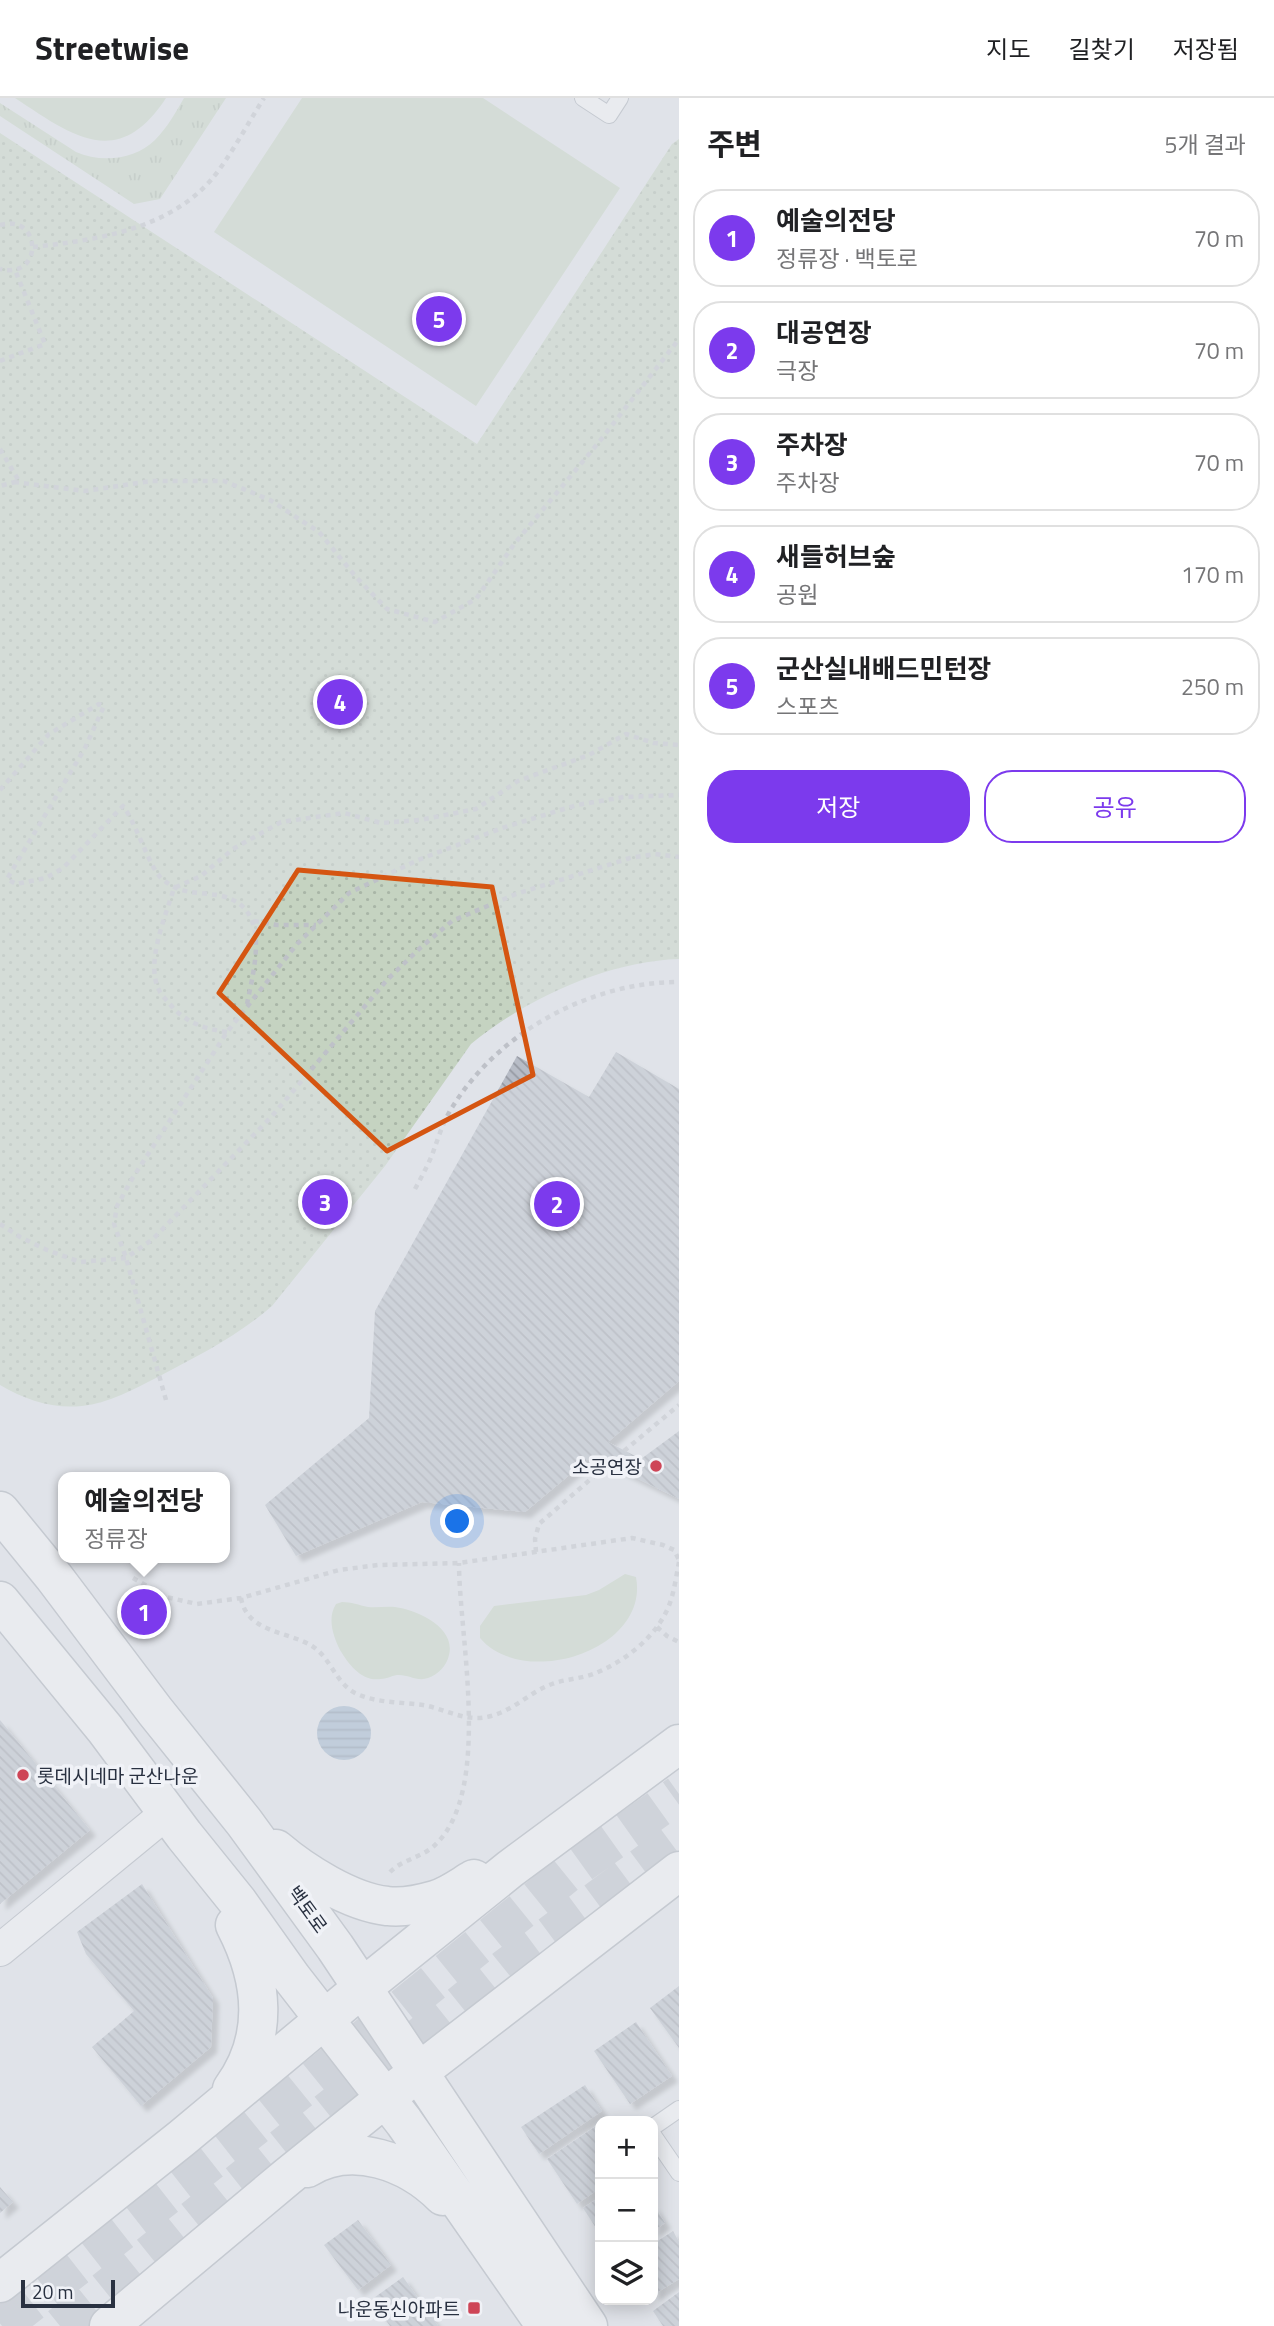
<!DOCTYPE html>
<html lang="ko">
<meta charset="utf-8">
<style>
:root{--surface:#fff;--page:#f2f2f2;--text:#202124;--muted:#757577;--line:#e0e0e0;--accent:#7c3aed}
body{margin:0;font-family:"Titillium Web","Noto Sans KR",sans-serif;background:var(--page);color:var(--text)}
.controls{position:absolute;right:21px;bottom:21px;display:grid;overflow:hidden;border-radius:14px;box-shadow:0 4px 18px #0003}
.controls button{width:63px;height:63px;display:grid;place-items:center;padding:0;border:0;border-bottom:2px solid var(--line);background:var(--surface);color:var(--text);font:35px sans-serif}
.scale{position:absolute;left:21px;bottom:18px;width:94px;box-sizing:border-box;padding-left:7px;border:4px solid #293141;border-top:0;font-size:19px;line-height:24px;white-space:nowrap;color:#293141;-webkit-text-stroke:5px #f0f2f7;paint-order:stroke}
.you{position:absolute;left:458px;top:1424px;width:24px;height:24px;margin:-18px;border:5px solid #fff;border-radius:50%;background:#1a73e8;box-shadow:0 0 0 10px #1a73e833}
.badge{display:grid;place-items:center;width:46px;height:46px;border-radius:50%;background:var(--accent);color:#fff;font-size:23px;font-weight:700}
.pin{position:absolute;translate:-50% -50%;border:4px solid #fff;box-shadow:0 2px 7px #0006}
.popup{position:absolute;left:58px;top:1374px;width:172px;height:91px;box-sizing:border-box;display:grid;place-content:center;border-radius:14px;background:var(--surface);filter:drop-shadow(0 2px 5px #0005);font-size:23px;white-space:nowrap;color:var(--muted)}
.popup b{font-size:26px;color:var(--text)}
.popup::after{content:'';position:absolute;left:50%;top:100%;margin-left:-14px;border:14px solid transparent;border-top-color:var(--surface)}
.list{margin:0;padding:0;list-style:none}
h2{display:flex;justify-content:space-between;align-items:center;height:91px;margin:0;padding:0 28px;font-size:30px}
h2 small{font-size:23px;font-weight:400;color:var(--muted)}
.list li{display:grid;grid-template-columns:46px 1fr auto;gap:21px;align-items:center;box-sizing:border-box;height:98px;margin:0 14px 14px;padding:0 14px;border:2px solid var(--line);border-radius:28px}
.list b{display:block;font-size:26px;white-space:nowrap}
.list p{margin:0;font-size:23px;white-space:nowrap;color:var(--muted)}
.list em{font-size:23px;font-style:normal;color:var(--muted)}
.actions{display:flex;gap:14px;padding:21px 28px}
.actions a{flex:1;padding:16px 0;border:2px solid var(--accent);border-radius:28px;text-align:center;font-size:24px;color:var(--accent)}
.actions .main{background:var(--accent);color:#fff}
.icon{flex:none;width:38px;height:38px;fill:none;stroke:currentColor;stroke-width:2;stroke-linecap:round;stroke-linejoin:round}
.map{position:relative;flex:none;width:679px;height:2228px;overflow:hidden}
header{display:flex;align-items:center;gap:42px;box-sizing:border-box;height:98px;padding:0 35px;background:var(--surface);border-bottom:2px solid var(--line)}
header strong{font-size:33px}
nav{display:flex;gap:38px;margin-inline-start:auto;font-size:24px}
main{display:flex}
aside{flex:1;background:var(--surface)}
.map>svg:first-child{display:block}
.grass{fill:url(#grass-tufts)}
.park{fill:url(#park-dots)}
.garden{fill:#c5d3c1}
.water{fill:url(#water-rules)}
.building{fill:url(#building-back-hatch);filter:url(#shadow)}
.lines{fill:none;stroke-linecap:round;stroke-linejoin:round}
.tertiary-tunnel{stroke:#bbbfc7;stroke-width:38;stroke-dasharray:38 19;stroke-linecap:butt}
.service-casing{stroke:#a5aab3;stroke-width:18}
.minor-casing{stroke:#a5aab3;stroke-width:34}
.tertiary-casing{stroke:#a5aab3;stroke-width:41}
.path{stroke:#bec1c8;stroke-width:4.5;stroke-dasharray:5 5;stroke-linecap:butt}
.service{stroke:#f3f4f7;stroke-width:16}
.minor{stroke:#f3f4f7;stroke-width:32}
.tertiary{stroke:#f3f4f7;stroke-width:38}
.marked{fill:none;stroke:#d55511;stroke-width:5;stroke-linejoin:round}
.poi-dot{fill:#ce4557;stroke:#f0f2f7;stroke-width:2.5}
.labels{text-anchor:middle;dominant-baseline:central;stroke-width:7;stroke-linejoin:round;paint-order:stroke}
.poi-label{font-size:19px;fill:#293141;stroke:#f0f2f7;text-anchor:end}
.street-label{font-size:19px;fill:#293141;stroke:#f0f2f7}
</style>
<header>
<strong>Streetwise</strong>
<nav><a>지도</a><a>길찾기</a><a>저장됨</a></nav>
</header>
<main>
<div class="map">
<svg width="679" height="2228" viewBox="0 0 679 2228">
<defs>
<pattern id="grass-tufts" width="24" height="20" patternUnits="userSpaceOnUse" patternTransform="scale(1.75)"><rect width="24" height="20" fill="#c5d3c1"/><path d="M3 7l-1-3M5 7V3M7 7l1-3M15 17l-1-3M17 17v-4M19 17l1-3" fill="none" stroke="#a9b6a7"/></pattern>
<pattern id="park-dots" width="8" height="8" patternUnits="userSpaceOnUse" patternTransform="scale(1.75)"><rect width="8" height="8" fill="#c5d3c1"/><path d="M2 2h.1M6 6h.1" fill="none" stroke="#a9b6a7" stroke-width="1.8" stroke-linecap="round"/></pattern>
<pattern id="water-rules" width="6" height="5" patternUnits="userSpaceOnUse" patternTransform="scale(1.75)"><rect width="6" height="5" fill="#9bb1c9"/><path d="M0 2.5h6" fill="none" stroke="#7e91a5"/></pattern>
<pattern id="building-back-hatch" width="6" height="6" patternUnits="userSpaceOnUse" patternTransform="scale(1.75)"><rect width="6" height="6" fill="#b7bcc6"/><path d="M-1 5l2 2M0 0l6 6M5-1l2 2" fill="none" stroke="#9599a2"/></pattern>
<filter id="shadow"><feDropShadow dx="6" dy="6" stdDeviation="2" flood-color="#0004"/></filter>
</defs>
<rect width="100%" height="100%" fill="#e0e3e9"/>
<path class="grass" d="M184,0H226L160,101L134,106L0,18V5L76,54C101,65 135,62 155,42C167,30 176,14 184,0Z"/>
<path class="park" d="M0,35L477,346L672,46L679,41V861C608,863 525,901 471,946L385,1068L272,1208C238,1238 198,1258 158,1279C134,1291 109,1305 82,1308C52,1311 26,1302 0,1287Z"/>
<path class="garden" d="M15,0H166C118,74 71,37 15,0Z
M302,0H483L620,90L476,308L214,134Z
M625,1476L636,1479C650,1552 524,1592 480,1540V1528L494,1508L586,1497L599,1492Z
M342,1504C351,1504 359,1507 368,1509C377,1510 386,1508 395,1509C417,1512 456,1529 449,1557C447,1567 438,1577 428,1580C417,1584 408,1576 397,1577C391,1578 386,1581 381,1581C362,1584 349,1567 340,1552C333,1538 327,1520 336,1506Z"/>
<path class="water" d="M317 1635a27 27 0 1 1 54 0a27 27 0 1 1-54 0Z"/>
<path class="building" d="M616,954L679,991V1283L608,1344L641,1361L679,1333V1401L592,1358L525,1414L422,1404L296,1458L265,1407L369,1320L375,1213L517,958L589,999Z
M0,1622L90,1732L0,1806Z
M142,1786L213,1900L211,1949L141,2008L92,1949L134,1913L86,1856L77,1834Z
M679,1888V1950L650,1910Z
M636,1924L672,1978L630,2006L594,1953Z
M585,1987L602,2013L539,2056L521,2029Z
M596,2028L600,2034V2090L577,2106L547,2061Z
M0,2089L13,2104L0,2115Z
M600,2099V2136L583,2110Z
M653,2106L665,2125L653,2133Z
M358,2122L391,2167L358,2192L324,2147Z
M673,2133L679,2144V2181L653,2197V2146Z
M403,2179L438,2228H390L371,2202Z
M679,2194V2228H663L653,2213Z"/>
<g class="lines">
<path class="tertiary-tunnel" d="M2,2228L255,2029L567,1776L679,1696
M60,2228L505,1870L679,1741"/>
<defs>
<path id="service" d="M583,0L609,17L620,0
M653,2029L679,2011
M653,2037L679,2075"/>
<path id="minor" d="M0,1852L168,1714"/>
<path id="tertiary" d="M0,1413L54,1479L155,1613L244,1724L335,1849L588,2228
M0,1503L105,1631L184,1737L238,1804L292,1880L404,2024L546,2228
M276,1751C303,1774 350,1804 387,1808C402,1810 421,1806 435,1802C449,1798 462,1788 474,1781
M232,1991C270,1939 263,1881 235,1827
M307,2070C352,2042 409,2064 443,2098
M0,2185L182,2040L362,1890L510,1771L679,1646
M109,2228L287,2079L385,2000L679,1773"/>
</defs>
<use href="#service" class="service-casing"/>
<use href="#minor" class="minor-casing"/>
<use href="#tertiary" class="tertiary-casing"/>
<path class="path" d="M0,127C42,115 44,182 0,171
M33,149C96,142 167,132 211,82C229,61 248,25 264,0
M0,263L45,246L15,172
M0,351L19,383L0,388
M14,384L85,393L151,383H224L270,402L319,434L356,479L387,511L435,524L476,501L515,445L599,344L679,241
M0,692L49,636L99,606L104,608L85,650L7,781L16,786L46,780L63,770L123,708C136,725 149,768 161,780C182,798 197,793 222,798C272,810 254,870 247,906
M254,823L277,827H316
M227,934C204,931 184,924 169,905C166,901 161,897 159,892C145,865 166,817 174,790L201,778L233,751L281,724L344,715L381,725L420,722L476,711L518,683L589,657L626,636L654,645L679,647
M415,1091C421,1080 427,1069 432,1057C438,1041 443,1023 453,1008C500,933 591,884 679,884
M0,1126L20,1139L47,1152L80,1164L126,1160L153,1141L272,1018L387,882L419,851L452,823L516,796L630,760L655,756L679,759
M166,1302L126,1160L114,1126L117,1108L132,1081L227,934L297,846L349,795L418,762L502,730L577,707L624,699L679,697
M624,1353L679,1307
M536,1454L535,1441L539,1426L608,1366
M133,1480L166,1499L197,1506L241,1500L339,1472L378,1467L459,1465L632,1440L663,1447L674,1452L679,1462
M241,1500C247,1535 288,1533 312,1548C331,1560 335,1584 355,1595C375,1605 401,1604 423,1607C446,1611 466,1625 491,1618C514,1612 530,1594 552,1586C565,1581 580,1581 593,1576C623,1565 655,1540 668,1510C674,1496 676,1479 679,1464
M657,1529L667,1538L679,1544
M390,1774C403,1761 421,1760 435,1747C493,1693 459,1538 459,1465"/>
<use href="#service" class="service"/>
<use href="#minor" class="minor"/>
<use href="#tertiary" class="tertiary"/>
</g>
<path d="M0 0H679V2228H0ZM298,772L492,789L533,977L387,1053L219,895Z" fill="#e0e3e9" fill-opacity=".55" fill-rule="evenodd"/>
<path class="marked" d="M298,772L492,789L533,977L387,1053L219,895Z"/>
<g class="poi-dot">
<circle cx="656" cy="1368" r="7"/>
<circle cx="23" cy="1677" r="7"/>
<rect x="467" y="2203" width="14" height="14" rx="3.5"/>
</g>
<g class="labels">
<g class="poi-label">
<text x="642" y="1368">소공연장</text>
<text x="37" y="1677" text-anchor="start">롯데시네마 군산나운</text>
<text x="460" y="2210">나운동신아파트</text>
</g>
<g class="street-label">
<text transform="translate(308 1811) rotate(54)">백토로</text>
</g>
</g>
</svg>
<div class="controls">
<button>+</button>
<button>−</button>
<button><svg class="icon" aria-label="layers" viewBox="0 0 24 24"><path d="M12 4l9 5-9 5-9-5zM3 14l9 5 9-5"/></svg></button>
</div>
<div class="scale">20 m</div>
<div class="you"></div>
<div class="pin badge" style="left:144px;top:1514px">1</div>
<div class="popup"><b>예술의전당</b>정류장</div>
<div class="pin badge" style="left:557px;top:1106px">2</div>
<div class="pin badge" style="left:325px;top:1104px">3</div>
<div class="pin badge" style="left:340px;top:604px">4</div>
<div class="pin badge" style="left:439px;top:221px">5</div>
</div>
<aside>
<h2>주변<small>5개 결과</small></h2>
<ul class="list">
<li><span class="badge">1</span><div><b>예술의전당</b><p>정류장 · 백토로</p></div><em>70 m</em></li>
<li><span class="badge">2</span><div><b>대공연장</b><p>극장</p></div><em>70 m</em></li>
<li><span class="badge">3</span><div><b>주차장</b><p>주차장</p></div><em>70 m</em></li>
<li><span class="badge">4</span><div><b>새들허브숲</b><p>공원</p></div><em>170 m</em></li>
<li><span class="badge">5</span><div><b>군산실내배드민턴장</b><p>스포츠</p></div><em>250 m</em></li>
</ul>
<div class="actions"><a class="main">저장</a><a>공유</a></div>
</aside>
</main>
